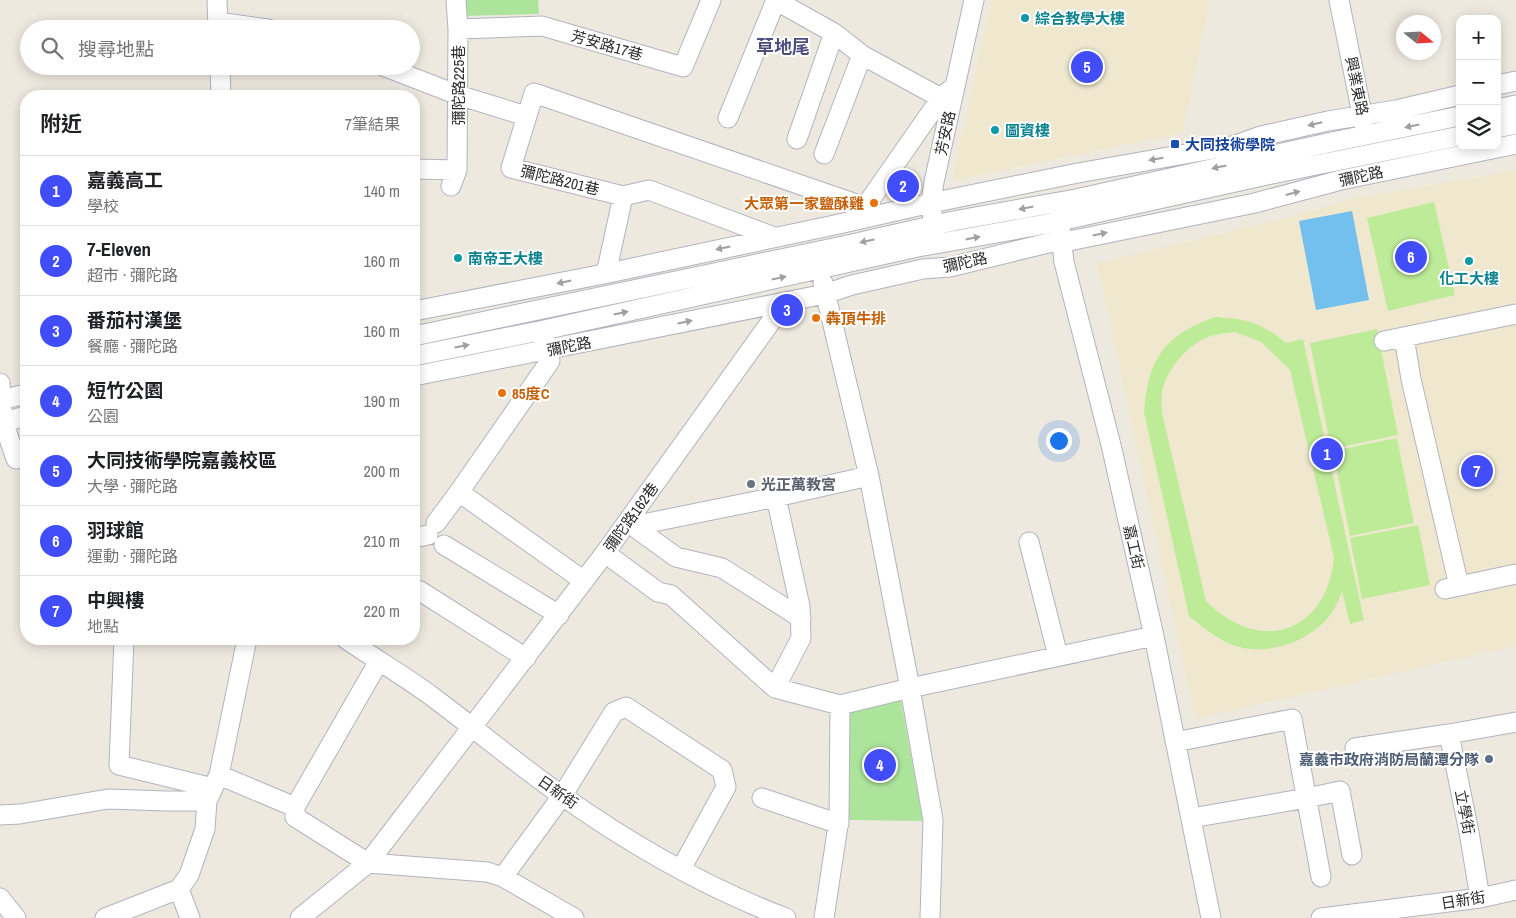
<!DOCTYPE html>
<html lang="zh-TW">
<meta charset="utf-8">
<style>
:root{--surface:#fff;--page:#f6f6f6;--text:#202124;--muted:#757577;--line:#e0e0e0;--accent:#404df9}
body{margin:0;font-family:"Archivo Narrow","Noto Sans TC",sans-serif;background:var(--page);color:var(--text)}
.controls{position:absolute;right:15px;top:15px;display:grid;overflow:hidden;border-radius:10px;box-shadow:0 2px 12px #0003}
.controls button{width:45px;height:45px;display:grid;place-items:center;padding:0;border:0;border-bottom:1px solid var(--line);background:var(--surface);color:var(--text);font:25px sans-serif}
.compass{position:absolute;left:1396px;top:15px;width:45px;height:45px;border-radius:50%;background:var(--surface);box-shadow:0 2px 12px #0003;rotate:108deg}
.you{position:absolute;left:1058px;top:440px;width:18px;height:18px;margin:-12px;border:4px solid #fff;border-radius:50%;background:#1a73e8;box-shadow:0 0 0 8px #1a73e833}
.badge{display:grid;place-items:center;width:32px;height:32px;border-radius:50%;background:var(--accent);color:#fff;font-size:16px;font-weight:700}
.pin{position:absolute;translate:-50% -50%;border:2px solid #fff;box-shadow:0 1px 5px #0006}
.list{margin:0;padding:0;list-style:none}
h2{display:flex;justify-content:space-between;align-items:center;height:65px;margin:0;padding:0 20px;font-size:21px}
h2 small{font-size:16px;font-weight:400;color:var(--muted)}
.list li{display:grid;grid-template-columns:32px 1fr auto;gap:15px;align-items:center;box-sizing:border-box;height:70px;padding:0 20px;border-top:1px solid var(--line)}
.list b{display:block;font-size:19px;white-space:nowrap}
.list p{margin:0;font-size:16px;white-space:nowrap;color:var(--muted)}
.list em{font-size:16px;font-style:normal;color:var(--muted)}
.icon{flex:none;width:28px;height:28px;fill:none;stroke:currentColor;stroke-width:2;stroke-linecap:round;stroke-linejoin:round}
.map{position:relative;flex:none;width:1516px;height:918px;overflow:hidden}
.search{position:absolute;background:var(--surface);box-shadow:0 2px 12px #0003;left:20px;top:20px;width:400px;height:55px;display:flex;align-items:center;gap:12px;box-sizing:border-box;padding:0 18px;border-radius:28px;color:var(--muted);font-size:19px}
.panel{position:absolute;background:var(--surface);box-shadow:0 2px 12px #0003;left:20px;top:90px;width:400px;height:555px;border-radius:20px}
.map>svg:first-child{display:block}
.education{fill:#efe8cf}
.green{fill:#ace49c}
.pitch{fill:#beeb98;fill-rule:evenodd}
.water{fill:#73bfee}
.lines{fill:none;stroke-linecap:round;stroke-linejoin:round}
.minor-casing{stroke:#b2b3c0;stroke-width:21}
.minor{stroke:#fff;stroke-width:19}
.oneway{fill:#a0a0a0}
.culture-dot{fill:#0f9aa8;stroke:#fff;stroke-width:2}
.transit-dot{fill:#1a4fb4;stroke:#fff;stroke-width:2}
.food-dot{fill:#e8710a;stroke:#fff;stroke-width:2}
.worship-dot{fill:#6b7280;stroke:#fff;stroke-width:2}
.service-dot{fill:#5c6f8a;stroke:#fff;stroke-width:2}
.labels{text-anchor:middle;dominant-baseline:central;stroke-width:4;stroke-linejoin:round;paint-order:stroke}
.culture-label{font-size:15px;font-weight:bold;fill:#0d838f;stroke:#fff;text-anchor:start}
.street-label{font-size:15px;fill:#2c2c2c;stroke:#fff}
.transit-label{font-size:15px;font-weight:bold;fill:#164399;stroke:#fff;text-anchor:start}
.food-label{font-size:15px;font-weight:bold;fill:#c56008;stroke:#fff;text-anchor:start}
.worship-label{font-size:15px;font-weight:bold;fill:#5b616d;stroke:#fff;text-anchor:start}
.service-label{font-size:15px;font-weight:bold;fill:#4e5e75;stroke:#fff;text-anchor:end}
.quarter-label{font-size:18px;font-weight:bold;fill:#4c4f7d;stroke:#fff}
</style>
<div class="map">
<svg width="1516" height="918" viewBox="0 0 1516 918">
<rect width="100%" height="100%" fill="#eee9df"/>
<path class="education" d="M991,0H1210L1183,133L952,181Z
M1516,170V646L1195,719L1097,263L1294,216L1350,199Z"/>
<path class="green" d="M463,0H538L539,14L464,16Z
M901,701L923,821L848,820V710Z"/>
<path class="pitch" d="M1434,202L1455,295L1388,311L1367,218Z
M1215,317C1247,319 1260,322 1286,343L1303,339L1364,620L1350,624L1342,591C1338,602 1333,613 1325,621C1302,645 1262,657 1230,644C1215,637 1201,626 1189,616L1144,412C1148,359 1164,335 1215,317ZM1235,332L1261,342L1290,370L1334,558C1326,634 1259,655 1206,601L1162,413C1162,406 1161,399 1162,393C1166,367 1193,338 1219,334C1224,333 1230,333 1235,332Z
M1377,329L1398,435L1331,449L1310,343Z
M1397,438L1414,523L1350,536L1333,451Z
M1418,525L1430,585L1362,599L1350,538Z"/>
<path class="water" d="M1352,211L1369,300L1316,310L1299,221Z"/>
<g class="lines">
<defs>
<path id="minor" d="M217,0L218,29
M456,0L458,29L457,170
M775,0L834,33L862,55L941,98
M1339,0L1365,129
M218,22L268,29
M458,29L542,26L683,67L711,0
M220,66L221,96
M383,66L458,95L526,116
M1497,85L1516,81
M1497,109L1516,105
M728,118L776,0
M1497,128L1516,124
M797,139L834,33
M824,154L862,55
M414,169L457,170L451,186
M623,196L649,190L774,237
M932,214L931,203L934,182L974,0
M855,215L865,207L941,98L950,90
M1060,228L1064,262L1111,445L1154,636L1211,918
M604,274L608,265L623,196L511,168L534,93L865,207
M823,283L869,476L910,688L933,820L930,918
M414,311L604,274L839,224L931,203L1078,173L1236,145L1261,136L1328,121L1396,110L1460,95
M414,336L843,246L953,221L1076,199L1332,142L1460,116
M1404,337L1411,379L1459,586
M1384,341L1516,314
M414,356L544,330L918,247L1046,224L1267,175L1460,136
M414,376L825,294L852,285L923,269L950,267L1048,243L1074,240L1255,203L1341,180L1516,144
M0,383L3,421L16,459
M0,400L26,394
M0,423L26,416
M459,492L584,581
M436,523L459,492L550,361L546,338
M627,524L633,526L776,497L869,476
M633,526L676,557L722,568L801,618
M414,538L428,535
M1029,542L1058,656
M444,545L559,615
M605,553L658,592L671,595L775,688L801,638L800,606L776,497
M414,589L420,591L526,658
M1445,589L1516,574
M124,639L119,765L213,788
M346,639C375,659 406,677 434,698C477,730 517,764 561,795C630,844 707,888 786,918
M379,661L295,807V817L368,863L605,553L785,302
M775,688L840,705
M1175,742L1292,719L1321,877
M1355,748L1449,734
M219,775L295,807
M762,798L839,824
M0,815L20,814L108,799L166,801H207
M1191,818L1307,798L1340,791L1352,855
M503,877L562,796L614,712L626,707L722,770L726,787L681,869
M179,889L190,918
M0,898L16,918
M1480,898L1469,832L1449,734L1516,722
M105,918L179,889L189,875L205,829L207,801L219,775L247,639
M300,918L368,863L487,872L503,877L574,918
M824,918L839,819L840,705L910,688L1154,636
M1321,918L1480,898L1516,890"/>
</defs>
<use href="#minor" class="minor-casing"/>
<use href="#minor" class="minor"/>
</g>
<defs><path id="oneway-solid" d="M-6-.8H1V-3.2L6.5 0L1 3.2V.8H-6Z" transform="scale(1.25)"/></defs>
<g class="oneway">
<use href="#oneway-solid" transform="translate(1315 124) rotate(167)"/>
<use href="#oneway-solid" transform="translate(1412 126) rotate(168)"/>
<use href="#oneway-solid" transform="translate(1156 159) rotate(170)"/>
<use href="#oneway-solid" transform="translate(1219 167) rotate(168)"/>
<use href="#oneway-solid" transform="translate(1293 193) rotate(-15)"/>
<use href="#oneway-solid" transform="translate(1026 208) rotate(169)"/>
<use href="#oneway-solid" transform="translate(1100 234) rotate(-12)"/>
<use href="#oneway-solid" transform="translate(973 238) rotate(-11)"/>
<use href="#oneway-solid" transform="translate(867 241) rotate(168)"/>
<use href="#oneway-solid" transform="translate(723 248) rotate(168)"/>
<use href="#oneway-solid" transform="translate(779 278) rotate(-12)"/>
<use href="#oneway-solid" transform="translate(564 282) rotate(168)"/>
<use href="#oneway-solid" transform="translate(621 313) rotate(-12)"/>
<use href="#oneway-solid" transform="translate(685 322) rotate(-12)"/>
<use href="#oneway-solid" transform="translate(462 346) rotate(-11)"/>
</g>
<g class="culture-dot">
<circle cx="1025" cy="18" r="5"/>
<circle cx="995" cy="130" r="5"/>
<circle cx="458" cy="258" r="5"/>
<circle cx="1469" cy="261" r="5"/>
</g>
<rect class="transit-dot" x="1170" y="139" width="10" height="10" rx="2.5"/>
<g class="food-dot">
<circle cx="874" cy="203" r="5"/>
<circle cx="816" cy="318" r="5"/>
<circle cx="502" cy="393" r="5"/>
</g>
<circle class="worship-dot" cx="751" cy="484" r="5"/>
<circle class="service-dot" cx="1489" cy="759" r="5"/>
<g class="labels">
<g class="culture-label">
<text x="1035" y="18">綜合教學大樓</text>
<text x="1005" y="130">圖資樓</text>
<text x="468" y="258">南帝王大樓</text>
<text x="1469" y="278" text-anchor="middle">化工大樓</text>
</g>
<g class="street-label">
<text transform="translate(607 45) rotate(16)">芳安路17巷</text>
<text transform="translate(458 85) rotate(-90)">彌陀路225巷</text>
<text transform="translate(1357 86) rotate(78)">興業東路</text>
<text transform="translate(945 133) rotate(-78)">芳安路</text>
<text transform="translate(1361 176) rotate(-12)">彌陀路</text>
<text transform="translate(560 180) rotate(14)">彌陀路201巷</text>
<text transform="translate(965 262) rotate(-12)">彌陀路</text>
<text transform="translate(569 346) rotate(-11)">彌陀路</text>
<text transform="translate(631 517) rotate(-54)">彌陀路162巷</text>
<text transform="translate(1134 547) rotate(77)">嘉工街</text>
<text transform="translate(558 792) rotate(35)">日新街</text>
<text transform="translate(1465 812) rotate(79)">立學街</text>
<text transform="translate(1463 900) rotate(-9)">日新街</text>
</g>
<g class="transit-label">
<text x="1185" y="144">大同技術學院</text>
</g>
<g class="food-label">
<text x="864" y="203" text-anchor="end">大眾第一家鹽酥雞</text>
<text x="826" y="318">犇頂牛排</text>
<text x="512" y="393">85度C</text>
</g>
<g class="worship-label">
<text x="761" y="484">光正萬教宮</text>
</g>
<g class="service-label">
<text x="1479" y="759">嘉義市政府消防局蘭潭分隊</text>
</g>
<g class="quarter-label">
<text x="783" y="46">草地尾</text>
</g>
</g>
</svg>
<div class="controls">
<button>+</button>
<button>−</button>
<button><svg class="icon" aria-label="layers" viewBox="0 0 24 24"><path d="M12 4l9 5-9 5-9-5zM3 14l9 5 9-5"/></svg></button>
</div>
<svg class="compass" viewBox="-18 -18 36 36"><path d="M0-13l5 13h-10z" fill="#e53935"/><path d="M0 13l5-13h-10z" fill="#757577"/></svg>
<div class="you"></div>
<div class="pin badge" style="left:1327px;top:454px">1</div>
<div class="pin badge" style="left:903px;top:186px">2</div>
<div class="pin badge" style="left:787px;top:310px">3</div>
<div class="pin badge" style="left:880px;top:765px">4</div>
<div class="pin badge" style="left:1087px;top:67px">5</div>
<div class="pin badge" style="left:1411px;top:257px">6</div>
<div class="pin badge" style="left:1477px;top:471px">7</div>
<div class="search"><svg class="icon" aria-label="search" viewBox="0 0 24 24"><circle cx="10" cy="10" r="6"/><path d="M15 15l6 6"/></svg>搜尋地點</div>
<section class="panel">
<h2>附近<small>7筆結果</small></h2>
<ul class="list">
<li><span class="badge">1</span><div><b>嘉義高工</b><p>學校</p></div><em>140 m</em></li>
<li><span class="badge">2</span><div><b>7-Eleven</b><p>超市 · 彌陀路</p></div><em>160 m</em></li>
<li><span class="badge">3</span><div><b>番茄村漢堡</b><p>餐廳 · 彌陀路</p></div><em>160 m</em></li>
<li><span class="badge">4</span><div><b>短竹公園</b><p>公園</p></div><em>190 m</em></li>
<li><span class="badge">5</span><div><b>大同技術學院嘉義校區</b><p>大學 · 彌陀路</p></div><em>200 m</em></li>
<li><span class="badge">6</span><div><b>羽球館</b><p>運動 · 彌陀路</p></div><em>210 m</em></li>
<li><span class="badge">7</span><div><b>中興樓</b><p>地點</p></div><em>220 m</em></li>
</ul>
</section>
</div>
